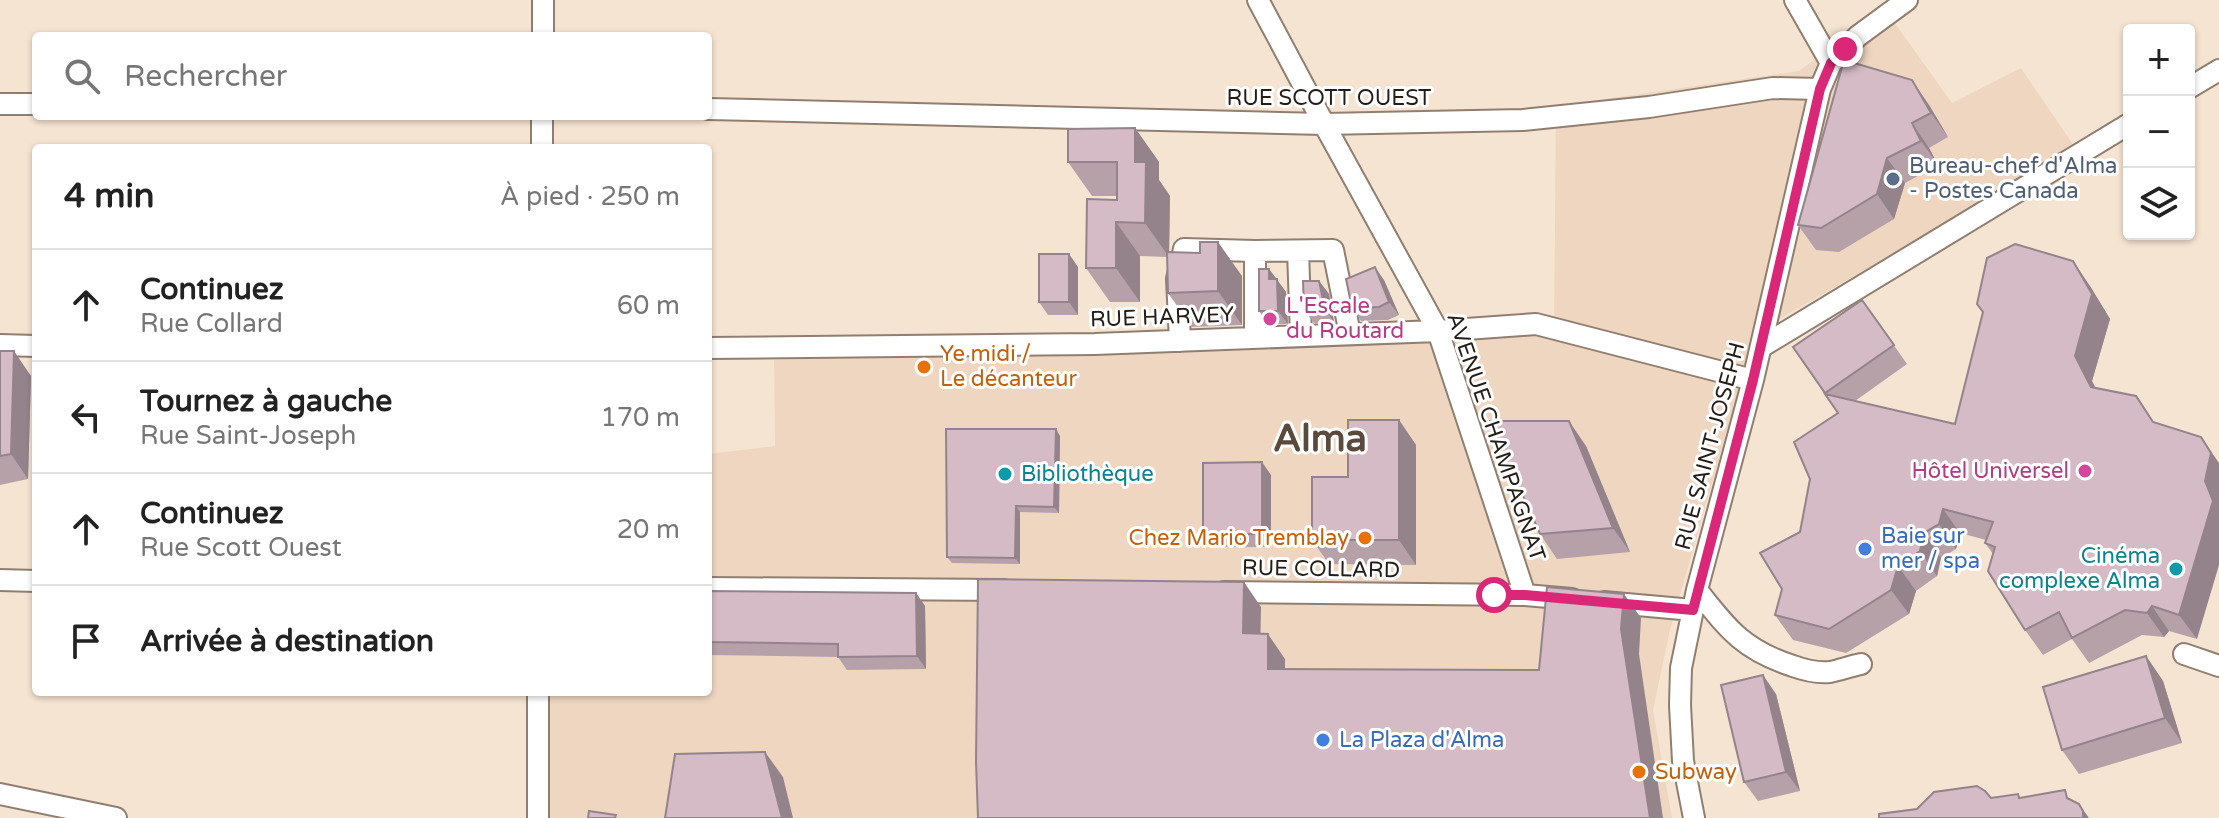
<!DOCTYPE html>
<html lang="fr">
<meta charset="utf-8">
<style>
:root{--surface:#fff;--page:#f2f2f2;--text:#222;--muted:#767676;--line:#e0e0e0}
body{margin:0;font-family:"Varela Round",sans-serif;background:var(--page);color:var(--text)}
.controls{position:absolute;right:24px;top:24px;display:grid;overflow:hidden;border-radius:8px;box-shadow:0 2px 6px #0004}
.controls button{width:72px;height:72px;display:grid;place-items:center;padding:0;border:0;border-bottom:2px solid var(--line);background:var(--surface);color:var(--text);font:40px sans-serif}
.stop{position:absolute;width:24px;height:24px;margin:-18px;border:6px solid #db2777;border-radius:50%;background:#fff}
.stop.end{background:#db2777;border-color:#fff;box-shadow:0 2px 8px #0008}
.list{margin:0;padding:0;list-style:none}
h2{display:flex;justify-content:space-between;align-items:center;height:104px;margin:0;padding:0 32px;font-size:34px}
h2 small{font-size:26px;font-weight:400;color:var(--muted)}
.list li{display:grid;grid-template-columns:52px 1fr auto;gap:24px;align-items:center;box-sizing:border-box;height:112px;padding:0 32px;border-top:2px solid var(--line)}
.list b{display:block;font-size:30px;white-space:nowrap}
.list p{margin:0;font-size:26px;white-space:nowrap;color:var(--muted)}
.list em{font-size:26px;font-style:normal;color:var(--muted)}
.icon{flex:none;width:44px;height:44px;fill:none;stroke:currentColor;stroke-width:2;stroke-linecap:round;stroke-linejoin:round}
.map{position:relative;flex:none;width:2219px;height:818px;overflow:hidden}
.search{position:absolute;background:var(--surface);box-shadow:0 2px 6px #0004;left:32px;top:32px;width:680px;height:88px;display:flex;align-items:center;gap:20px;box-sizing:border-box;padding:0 28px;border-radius:8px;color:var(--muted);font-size:30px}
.panel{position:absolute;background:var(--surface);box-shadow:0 2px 6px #0004;left:32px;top:144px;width:680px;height:552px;border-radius:8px}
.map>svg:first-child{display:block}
.built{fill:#efd6c1}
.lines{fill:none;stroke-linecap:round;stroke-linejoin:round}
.minor-casing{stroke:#907f70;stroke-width:24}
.minor{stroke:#fff;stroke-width:20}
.wall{fill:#b6a1a9}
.shaded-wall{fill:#94838a}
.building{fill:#d4bbc5;stroke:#94838a;stroke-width:2}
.route{stroke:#db2777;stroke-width:10}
.service-dot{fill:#5c6f8a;stroke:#fff;stroke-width:3}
.hotel-dot{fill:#d1479c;stroke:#fff;stroke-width:3}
.food-dot{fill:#e8710a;stroke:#fff;stroke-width:3}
.culture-dot{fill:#0f9aa8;stroke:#fff;stroke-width:3}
.shop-dot{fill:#3f7fe0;stroke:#fff;stroke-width:3}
.labels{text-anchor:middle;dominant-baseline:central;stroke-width:6;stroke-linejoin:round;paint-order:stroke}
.street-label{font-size:22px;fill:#241d17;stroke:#fff}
.service-label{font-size:22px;fill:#4e5e75;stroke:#fff;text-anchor:start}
.hotel-label{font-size:22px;fill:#b23c85;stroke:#fff;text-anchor:start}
.food-label{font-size:22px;fill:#c56008;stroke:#fff;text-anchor:start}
.culture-label{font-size:22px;fill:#0d838f;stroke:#fff;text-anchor:start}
.shop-label{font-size:22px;fill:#366cbe;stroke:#fff;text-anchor:start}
.town-label{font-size:38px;font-weight:bold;fill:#5a4a3c;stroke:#fff}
</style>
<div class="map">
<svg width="2219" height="818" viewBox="0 0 2219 818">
<rect width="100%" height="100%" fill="#f6e4d2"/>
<path class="built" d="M1884,8L1952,103L2021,68L2076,149L1755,333L1670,630L1653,710L1672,818H528L527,692H708V454L775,446L774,360L1554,333L1556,106L1799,71Z"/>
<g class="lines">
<defs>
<path id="minor" d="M1258,0L1324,124L1438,331L1525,595
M1795,0L1831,63
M543,36V0
M2189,88L2219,70
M0,104H36
M708,109L1324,124L1523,120L1649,107L1773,88L1820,89
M542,148V116
M1255,251L1333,250L1350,334
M1298,251L1301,336
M1180,341L1177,279L1184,249L1255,251V338
M0,345L36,346
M1761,347L2129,124
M708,348L1095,344L1438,331L1536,324L1753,380
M0,580L36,581
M708,588L1004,590
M1697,590C1728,629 1743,650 1793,666C1804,670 1818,673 1830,672C1840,670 1851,666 1861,664
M1224,592L1525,595L1572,599
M1604,602L1693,610
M2184,654L2219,666
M0,794L116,818
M538,818V692
M1694,818L1683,761L1680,705L1681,668L1697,590L1753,380L1820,89L1831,63L1858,36L1907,0"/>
</defs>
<use href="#minor" class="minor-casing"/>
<use href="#minor" class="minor"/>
</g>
<path class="wall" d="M1929,105L1948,137L1929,148L1938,165L1905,183L1894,219L1839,252L1816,250L1798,225Z
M1135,128L1159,162V180L1170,196L1169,252L1242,276V325L1192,327L1168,293L1167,257L1140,256V302H1110L1086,268L1117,200V196H1092L1068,162Z
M1078,267V315H1048L1039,302Z
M1269,269L1286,292L1288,324H1268L1259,311Z
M1384,280L1399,315L1388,320L1361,321L1352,308Z
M1319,281L1329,294L1334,322L1314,323L1304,310Z
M2090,286L2110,319L2092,381L2197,639L2169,631L2164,637L2142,635L2089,663L2072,639L2043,655L2025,630L1993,554L1985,543L1986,540L1960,533L1956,549L1941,558L1937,576L1916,591L1909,614L1846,653L1793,640L1775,615L1800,532L1838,413L1793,347L1862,300L1907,364L1855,401L1955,424Z
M0,351L31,376L28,479L0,485Z
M1399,420L1416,445V565L1329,564L1312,540Z
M1060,436L1059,513L1020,512V564L952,563L947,557Z
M1586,446L1630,552L1557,559L1540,534Z
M1271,475V547H1212L1203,534Z
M708,591L916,593L925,606L926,669L847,670L838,657L708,655Z
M2146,656L2163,681L2182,743L2079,774L2062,750Z
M1776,694L1800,791L1758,801L1744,782Z"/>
<path class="shaded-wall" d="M1912,80L1929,105L1948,137L1931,113Z
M1912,123L1929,148L1938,165L1921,141Z
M1135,128L1159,162V180L1170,196L1169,257L1145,223L1135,162Z
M1887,158L1905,183L1894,219L1877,194Z
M1116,222L1140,256V302L1116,268Z
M1218,242L1242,276V325L1218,291Z
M1069,254L1078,267V315L1069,302Z
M2073,261L2090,286L2110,319L2092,381L2108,412L2091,387L2075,356Z
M1375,267L1384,280L1399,315L1389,302Z
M1269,269L1286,292L1288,324L1278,311L1269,279Z
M1319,281L1329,294L1334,322L1325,309Z
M14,351L31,376L28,479L11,454Z
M1399,420L1416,445V565L1399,540Z
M1569,421L1586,446L1630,552L1613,528Z
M1056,429L1060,436L1059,513L1054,507Z
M2201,437L2219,463V565L2197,639L2179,615L2205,481Z
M1262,462L1271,475V547L1262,534Z
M1016,506L1020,512V564L1015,558Z
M1943,509L1960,533L1956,549L1939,524Z
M1924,533L1941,558L1937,576L1920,551Z
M1898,566L1916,591L1909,614L1891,590Z
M1244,582L1261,607L1260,658L1243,633Z
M916,593L925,606L926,669L917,656Z
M1624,594L1641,618L1639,654L1663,818H1650L1621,629Z
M2152,606L2169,631L2164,637L2147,613Z
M1268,634L1285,659V694L1268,669Z
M2146,656L2163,681L2182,743L2165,718Z
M1763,675L1776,694L1800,791L1786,772Z
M765,752L783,777L793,818H782Z
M2079,804L2089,818H2083Z"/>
<path class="building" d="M1844,60L1912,80L1931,113L1912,123L1921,141L1887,158L1877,194L1821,228L1798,225Z
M1135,128V162H1146L1145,223L1116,222V268H1086L1087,199L1117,200V162H1068V129Z
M1200,242H1218V291L1168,293L1167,252L1200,253Z
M2015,244L2073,261L2092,294L2075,356L2091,387L2136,396L2153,422L2201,437L2211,453L2205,481L2213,501L2179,615L2152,606L2147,613L2125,610L2072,638L2059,612L2025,630L1988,571L1995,547L1985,543L1993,522L1943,509L1939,524L1924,533L1920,551L1898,566L1891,590L1829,629L1775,615L1782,589L1760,553L1800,532L1810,479L1794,442L1838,413L1825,394L1955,424L1983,312L1977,304L1987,258Z
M1039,254H1069V302H1039Z
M1375,267L1389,302L1379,307L1352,308L1346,279Z
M1259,269H1269V279H1277L1278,311H1259Z
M1303,281H1319L1325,309L1304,310Z
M1862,300L1894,345L1825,393L1793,347Z
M0,351H14L11,454L0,456Z
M1348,420H1399V540H1312V477H1348Z
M1490,421H1569L1613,528L1540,534Z
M946,429H1056L1054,507L1016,506L1015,558L947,557Z
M1262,462V534H1203V463Z
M978,579L1244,582L1243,633L1268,634V669L1539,670L1547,587L1624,594L1621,629L1650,818H978L976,762Z
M708,591L916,593L917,656L838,657V644L708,642Z
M2146,656L2165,718L2062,750L2043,687Z
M1763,675L1786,772L1744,782L1721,685Z
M765,752L782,818H665L675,754Z
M1977,786L1985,791L1991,798L2018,794L2019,798L2065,790L2067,798L2079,804L2083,811V818H1879V814L1917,809L1934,792Z
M589,811L616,815L615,818H588Z"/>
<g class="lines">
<path class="route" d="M1494,595H1525L1693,610L1753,380L1820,89L1831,63L1845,49"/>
</g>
<circle class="service-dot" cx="1893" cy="179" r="8"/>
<g class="hotel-dot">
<circle cx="1270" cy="319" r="8"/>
<circle cx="2085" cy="471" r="8"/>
</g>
<g class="food-dot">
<circle cx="924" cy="367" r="8"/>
<circle cx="1365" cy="538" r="8"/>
<circle cx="1639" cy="772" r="8"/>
</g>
<g class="culture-dot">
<circle cx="1005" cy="474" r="8"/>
<circle cx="2176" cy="569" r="8"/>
</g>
<g class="shop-dot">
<circle cx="1865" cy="549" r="8"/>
<circle cx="1323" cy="740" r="8"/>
</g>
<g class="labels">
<g class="street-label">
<text x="1329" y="98">RUE SCOTT OUEST</text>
<text transform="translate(1162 317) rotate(-2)">RUE HARVEY</text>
<text transform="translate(1496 437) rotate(71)">AVENUE CHAMPAGNAT</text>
<text transform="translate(1710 446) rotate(-75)">RUE SAINT-JOSEPH</text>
<text transform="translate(1321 569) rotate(1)">RUE COLLARD</text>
</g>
<g class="service-label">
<text x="1909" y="166">Bureau-chef d'Alma<tspan x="1909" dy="25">- Postes Canada</tspan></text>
</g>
<g class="hotel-label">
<text x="1286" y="306">L'Escale<tspan x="1286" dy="25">du Routard</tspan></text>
<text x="2069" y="471" text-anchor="end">Hôtel Universel</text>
</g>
<g class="food-label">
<text x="940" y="354">Ye midi /<tspan x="940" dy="25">Le décanteur</tspan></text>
<text x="1349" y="538" text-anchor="end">Chez Mario Tremblay</text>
<text x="1655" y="772">Subway</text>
</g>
<g class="culture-label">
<text x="1021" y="474">Bibliothèque</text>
<text x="2160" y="556" text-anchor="end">Cinéma<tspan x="2160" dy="25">complexe Alma</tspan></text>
</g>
<g class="shop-label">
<text x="1881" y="536">Baie sur<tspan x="1881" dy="25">mer / spa</tspan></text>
<text x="1339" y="740">La Plaza d'Alma</text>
</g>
<g class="town-label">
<text x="1320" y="439">Alma</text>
</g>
</g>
</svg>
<div class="controls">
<button>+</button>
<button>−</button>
<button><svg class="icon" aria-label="layers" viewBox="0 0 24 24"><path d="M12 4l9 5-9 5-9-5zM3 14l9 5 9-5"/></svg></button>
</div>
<div class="stop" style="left:1494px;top:595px"></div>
<div class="stop end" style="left:1845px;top:49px"></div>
<div class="search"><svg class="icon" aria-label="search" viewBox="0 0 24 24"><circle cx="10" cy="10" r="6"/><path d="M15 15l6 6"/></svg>Rechercher</div>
<section class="panel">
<h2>4 min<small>À pied · 250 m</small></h2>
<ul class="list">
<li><svg class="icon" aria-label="ahead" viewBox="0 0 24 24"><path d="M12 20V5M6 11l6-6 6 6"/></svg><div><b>Continuez</b><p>Rue Collard</p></div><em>60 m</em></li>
<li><svg class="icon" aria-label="left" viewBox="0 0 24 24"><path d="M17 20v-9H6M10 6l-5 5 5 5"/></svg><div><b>Tournez à gauche</b><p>Rue Saint-Joseph</p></div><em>170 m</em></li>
<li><svg class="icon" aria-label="ahead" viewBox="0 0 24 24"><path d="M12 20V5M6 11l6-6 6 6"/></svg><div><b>Continuez</b><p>Rue Scott Ouest</p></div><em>20 m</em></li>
<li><svg class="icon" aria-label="arrive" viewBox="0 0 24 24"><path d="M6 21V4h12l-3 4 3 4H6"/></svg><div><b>Arrivée à destination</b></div></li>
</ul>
</section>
</div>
